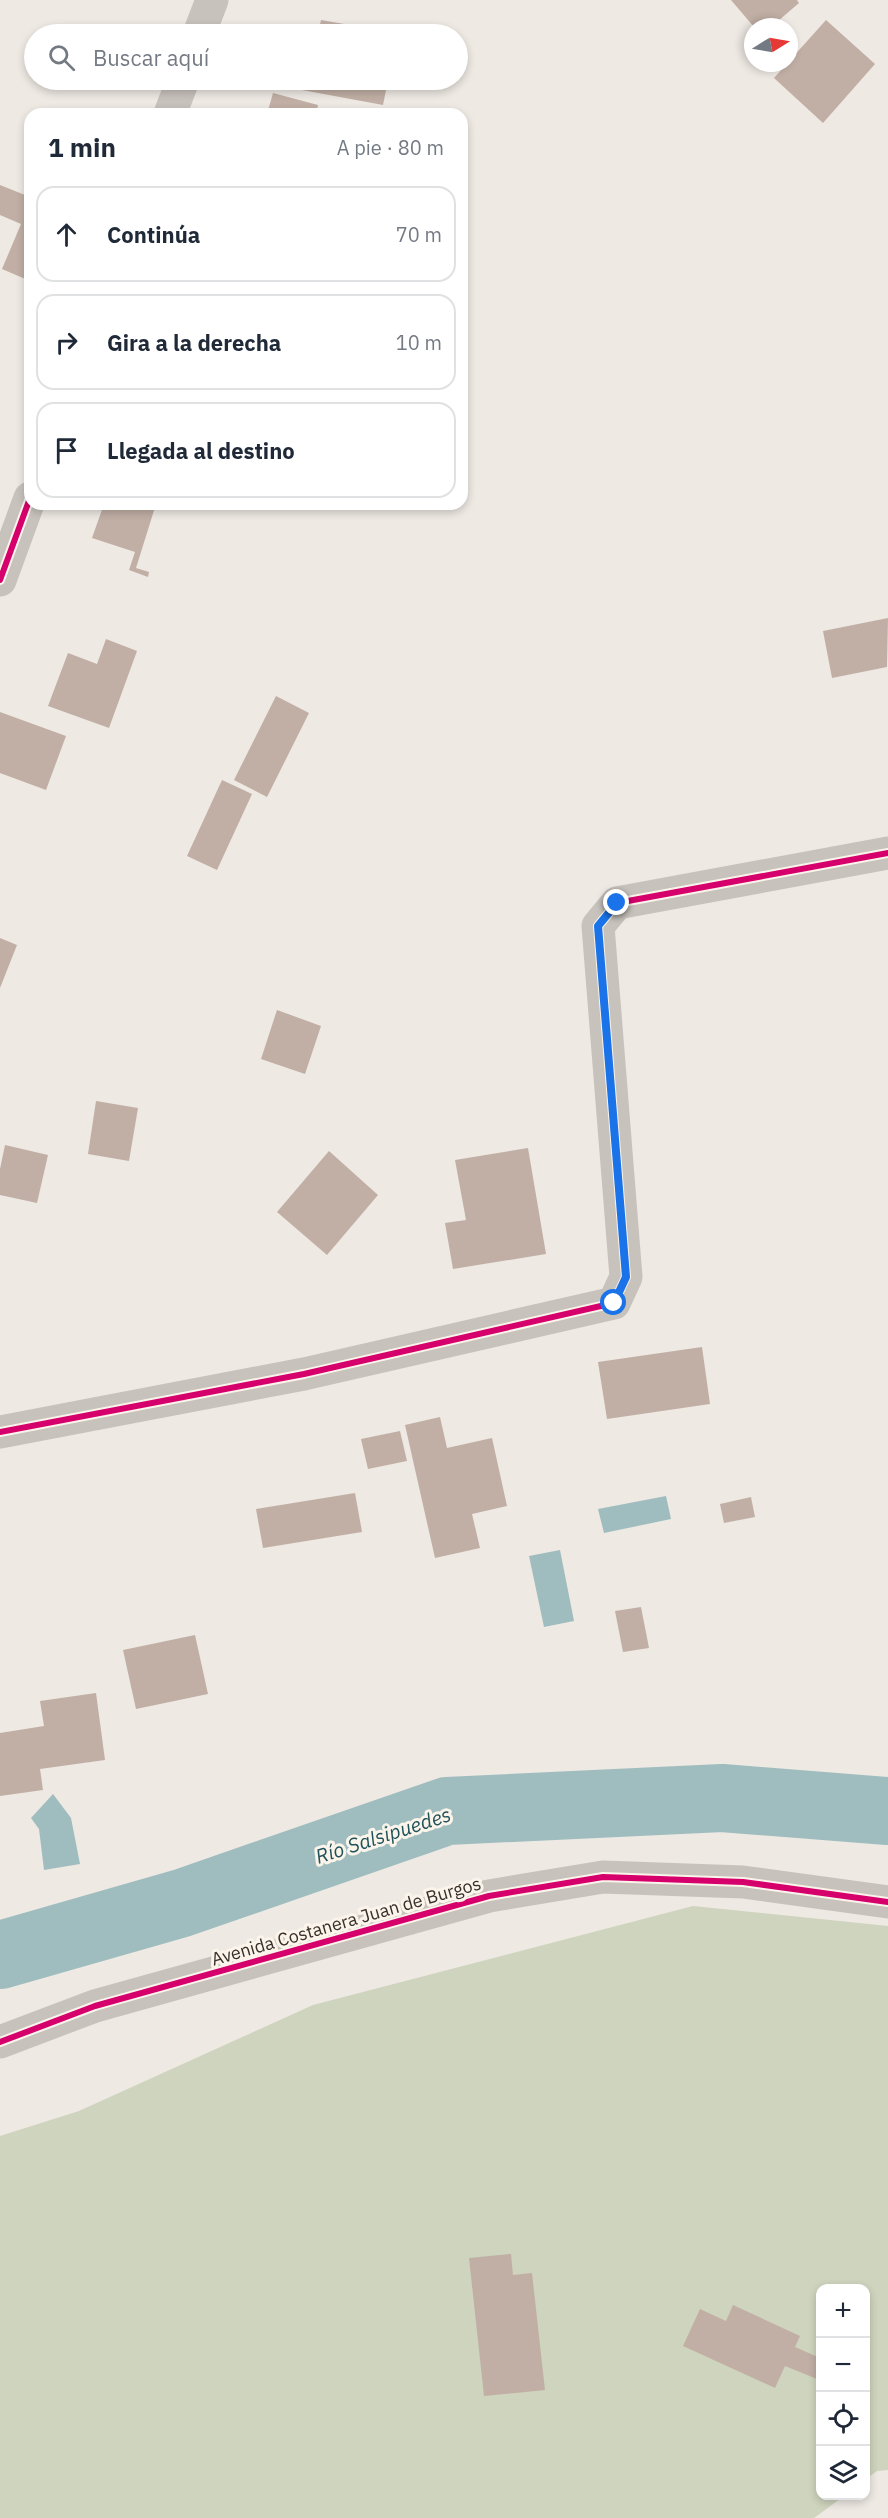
<!DOCTYPE html>
<html lang="es">
<meta charset="utf-8">
<style>
:root{--surface:#fff;--page:#f6f6f7;--text:#1f2937;--muted:#747a83;--line:#e0e1e3}
body{margin:0;font-family:"IBM Plex Sans",sans-serif;background:var(--page);color:var(--text)}
.controls{position:absolute;right:18px;bottom:18px;display:grid;overflow:hidden;border-radius:12px;box-shadow:0 3px 9px #0003}
.controls button{width:54px;height:54px;display:grid;place-items:center;padding:0;border:0;border-bottom:2px solid var(--line);background:var(--surface);color:var(--text);font:30px sans-serif}
.compass{position:absolute;left:744px;top:18px;width:54px;height:54px;border-radius:50%;background:var(--surface);box-shadow:0 3px 9px #0003;rotate:79deg}
.stop{position:absolute;width:18px;height:18px;margin:-14px;border:4px solid #1a73e8;border-radius:50%;background:#fff}
.stop.end{background:#1a73e8;border-color:#fff;box-shadow:0 2px 6px #0008}
.list{margin:0;padding:0;list-style:none}
h2{display:flex;justify-content:space-between;align-items:center;height:78px;margin:0;padding:0 24px;font-size:26px}
h2 small{font-size:20px;font-weight:400;color:var(--muted)}
.list li{display:grid;grid-template-columns:39px 1fr auto;gap:18px;align-items:center;box-sizing:border-box;height:96px;margin:0 12px 12px;padding:0 12px;border:2px solid var(--line);border-radius:18px}
.list b{display:block;font-size:22px;white-space:nowrap}
.list em{font-size:20px;font-style:normal;color:var(--muted)}
.icon{flex:none;width:33px;height:33px;fill:none;stroke:currentColor;stroke-width:2;stroke-linecap:round;stroke-linejoin:round}
.map{position:relative;flex:none;width:888px;height:2518px;overflow:hidden}
.search{position:absolute;background:var(--surface);box-shadow:0 3px 9px #0003;left:24px;top:24px;width:444px;height:66px;display:flex;align-items:center;gap:15px;box-sizing:border-box;padding:0 21px;border-radius:33px;color:var(--muted);font-size:22px}
.panel{position:absolute;background:var(--surface);box-shadow:0 3px 9px #0003;left:24px;top:108px;width:444px;height:402px;border-radius:18px}
.map>svg:first-child{display:block}
.green{fill:#ced4bd}
.water{fill:#9fbdbf}
.lines{fill:none;stroke-linecap:round;stroke-linejoin:round}
.river{stroke:#9fbdbf;stroke-width:68}
.building{fill:#c1afa5}
.street{stroke:#c7c2bc;stroke-width:33}
.cycleway-casing{stroke:#faf4eb;stroke-width:10}
.cycleway{stroke:#d6006c;stroke-width:6}
.route{stroke:#1a73e8;stroke-width:8}
.labels{text-anchor:middle;dominant-baseline:central;stroke-width:6;stroke-linejoin:round;paint-order:stroke}
.street-label{font-size:18px;fill:#382f2a;stroke:#faf4eb}
.water-label{font-size:20px;font-style:italic;fill:#1f525a;stroke:#faf4eb}
</style>
<div class="map">
<svg width="888" height="2518" viewBox="0 0 888 2518">
<rect width="100%" height="100%" fill="#eee9e3"/>
<path class="green" d="M693,1906L888,1926V2470L877,2471L866,2479V2288H820V2496H844L814,2518H0V2136L79,2111L313,2005Z"/>
<path class="water" d="M666,1496L671,1519L604,1533L598,1509Z
M560,1550L574,1621L544,1627L529,1556Z
M53,1794L71,1818L80,1864L44,1870L39,1829L31,1818Z"/>
<g class="lines">
<path class="river" d="M0,1955L182,1903L447,1811L722,1798L888,1811"/>
</g>
<path class="building" d="M731,0H797L799,3L771,27H754Z
M321,20L397,33L396,34H318Z
M826,20L875,64L823,123L774,78Z
M276,80H388L383,105L275,85Z
M273,93L318,105L316,114H267Z
M0,185L30,197V281L2,269L21,224L0,215Z
M104,504H156L136,568L149,572L148,577L129,570L135,552L92,538Z
M888,618L887,667L832,678L823,631Z
M106,639L137,651L109,728L48,706L68,653L97,664Z
M276,696L309,713L267,797L234,780Z
M0,712L66,736L46,790L0,773Z
M222,780L252,794L217,870L187,856Z
M0,938L17,945L0,988Z
M277,1010L321,1026L305,1074L261,1059Z
M96,1101L138,1108L129,1161L88,1154Z
M5,1145L48,1155L37,1203L0,1195V1169Z
M528,1148L546,1254L453,1269L445,1223L466,1220L455,1160Z
M329,1151L378,1195L327,1255L277,1212Z
M702,1347L710,1404L607,1419L598,1362Z
M440,1417L447,1448L492,1438L507,1506L472,1514L480,1548L435,1558L405,1425Z
M400,1431L407,1461L368,1469L361,1439Z
M355,1493L362,1532L263,1548L256,1509Z
M751,1497L755,1517L724,1523L720,1504Z
M641,1607L649,1648L623,1652L615,1611Z
M195,1635L208,1694L136,1709L123,1650Z
M96,1693L105,1760L40,1769L43,1790L0,1796V1733L44,1726L40,1701Z
M511,2254L513,2275L532,2273L545,2390L484,2396L469,2258Z
M733,2305L800,2336L795,2347L820,2358V2371L817,2379L785,2366L775,2388L683,2346L700,2309L726,2321Z"/>
<g class="lines">
<path class="street" d="M199,34L212,0
M170,114L183,80
M0,580L30,498
M0,1432L304,1374L614,1303L626,1277L598,926L617,903L888,853
M0,2042L95,2006L489,1896L603,1877L743,1882L888,1902"/>
<defs>
<path id="cycleway" d="M0,580L30,498
M0,1432L304,1374L614,1303L626,1277L598,926L617,903L888,853
M0,2042L95,2006L489,1896L603,1877L743,1882L888,1902"/>
</defs>
<use href="#cycleway" class="cycleway-casing"/>
<use href="#cycleway" class="cycleway"/>
</g>
<g class="lines">
<path class="route" d="M614,1303L626,1277L598,926L617,903"/>
</g>
<g class="labels">
<g class="street-label">
<text transform="translate(346 1921) rotate(-16)">Avenida Costanera Juan de Burgos</text>
</g>
<g class="water-label">
<text transform="translate(383 1835) rotate(-18)">Río Salsipuedes</text>
</g>
</g>
</svg>
<div class="controls">
<button>+</button>
<button>−</button>
<button><svg class="icon" aria-label="locate" viewBox="0 0 24 24"><circle cx="12" cy="12" r="6"/><path d="M12 2v4M12 18v4M2 12h4M18 12h4"/></svg></button>
<button><svg class="icon" aria-label="layers" viewBox="0 0 24 24"><path d="M12 4l9 5-9 5-9-5zM3 14l9 5 9-5"/></svg></button>
</div>
<svg class="compass" viewBox="-18 -18 36 36"><path d="M0-13l5 13h-10z" fill="#e53935"/><path d="M0 13l5-13h-10z" fill="#747a83"/></svg>
<div class="stop" style="left:614px;top:1303px"></div>
<div class="stop end" style="left:617px;top:903px"></div>
<div class="search"><svg class="icon" aria-label="search" viewBox="0 0 24 24"><circle cx="10" cy="10" r="6"/><path d="M15 15l6 6"/></svg>Buscar aquí</div>
<section class="panel">
<h2>1 min<small>A pie · 80 m</small></h2>
<ul class="list">
<li><svg class="icon" aria-label="ahead" viewBox="0 0 24 24"><path d="M12 20V5M6 11l6-6 6 6"/></svg><div><b>Continúa</b></div><em>70 m</em></li>
<li><svg class="icon" aria-label="right" viewBox="0 0 24 24"><path d="M7 20v-9h11M14 6l5 5-5 5"/></svg><div><b>Gira a la derecha</b></div><em>10 m</em></li>
<li><svg class="icon" aria-label="arrive" viewBox="0 0 24 24"><path d="M6 21V4h12l-3 4 3 4H6"/></svg><div><b>Llegada al destino</b></div></li>
</ul>
</section>
</div>
